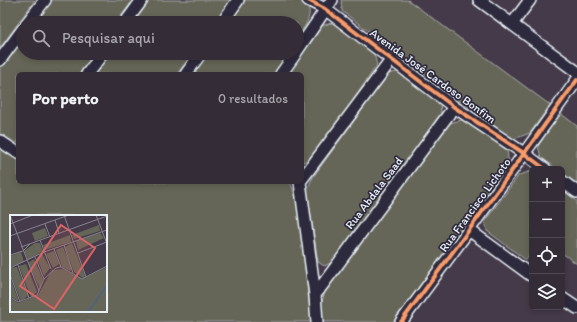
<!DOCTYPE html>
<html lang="pt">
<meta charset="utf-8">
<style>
:root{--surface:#342c37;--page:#3f3842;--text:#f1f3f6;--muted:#a9a7ad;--line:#4e4852}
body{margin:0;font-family:Itim,sans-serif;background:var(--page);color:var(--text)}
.controls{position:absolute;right:12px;bottom:12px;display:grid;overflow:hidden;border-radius:6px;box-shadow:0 2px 6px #0003}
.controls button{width:36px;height:36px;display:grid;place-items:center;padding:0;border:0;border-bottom:1px solid var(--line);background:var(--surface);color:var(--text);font:20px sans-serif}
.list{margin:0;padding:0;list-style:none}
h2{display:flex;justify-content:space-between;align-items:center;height:52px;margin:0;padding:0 16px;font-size:17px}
h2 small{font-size:13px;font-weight:400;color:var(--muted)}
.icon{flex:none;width:22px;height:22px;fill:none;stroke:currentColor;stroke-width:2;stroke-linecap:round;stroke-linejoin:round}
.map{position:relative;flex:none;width:577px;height:322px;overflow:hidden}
.search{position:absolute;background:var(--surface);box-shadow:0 2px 6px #0003;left:16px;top:16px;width:288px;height:44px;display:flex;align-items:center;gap:10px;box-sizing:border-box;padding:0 14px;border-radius:22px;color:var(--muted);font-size:15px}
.panel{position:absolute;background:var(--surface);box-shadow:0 2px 6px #0003;left:16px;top:72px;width:288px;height:112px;border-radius:6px}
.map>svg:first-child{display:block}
.green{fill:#666658;stroke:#a7aca8;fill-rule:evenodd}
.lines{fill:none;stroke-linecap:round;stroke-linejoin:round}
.minor-casing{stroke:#e8f1f8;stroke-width:14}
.minor{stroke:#2f2a3d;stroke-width:11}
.cycleway-casing{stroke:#2f2a3d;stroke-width:6}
.cycleway{stroke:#fa9b69;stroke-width:4}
.labels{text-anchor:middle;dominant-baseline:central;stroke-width:3.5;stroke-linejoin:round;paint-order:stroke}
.street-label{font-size:12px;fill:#e8f1f8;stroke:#2f2a3d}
.inset-river{fill:none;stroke:#4f647a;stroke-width:2}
.inset-road{fill:none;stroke:#86838f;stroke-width:1}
.view{fill:#db6466;fill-opacity:0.15;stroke:#db6466;stroke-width:2}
.inset-edge{fill:none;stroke:#e8f1f8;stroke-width:2}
</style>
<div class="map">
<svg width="577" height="322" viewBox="0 0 577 322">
<rect width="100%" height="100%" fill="#453a49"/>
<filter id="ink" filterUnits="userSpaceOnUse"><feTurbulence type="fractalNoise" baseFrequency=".025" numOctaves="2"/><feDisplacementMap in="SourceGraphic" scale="8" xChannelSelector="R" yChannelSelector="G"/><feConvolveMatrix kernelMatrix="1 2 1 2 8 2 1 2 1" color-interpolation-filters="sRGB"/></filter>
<g filter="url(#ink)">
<path class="green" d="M0,0H35L0,48Z
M52,0H133L116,23H35Z
M149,0H232L215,23H131Z
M245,0H300C319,10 304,27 297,38V23H228Z
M341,0H408L550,105L530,133L511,140L342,11Z
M335,22L374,53L377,65L312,161L302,162V74H288L321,26Z
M23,38V53H94L79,74H18V143L10,142L0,136V69Z
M109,53H193L177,74H93Z
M207,53H288L275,74H192Z
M401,71L440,101L441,113L335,261L324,266L318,262L307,190L313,177L388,74Z
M560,113L577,126V184L562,173V169H557L541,157L538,146Z
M465,119L507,150L509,166L393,322H322L321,305L325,292L450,123Z
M0,148L18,159V182H290L298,202L311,322H0ZM11,216H106V311H11Z
M532,171V251L526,260L487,231L485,221L519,175Z
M562,190L577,201V264L562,253Z"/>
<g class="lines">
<defs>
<path id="minor" d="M308,0L325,9L454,107L525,154L545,169
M479,0L577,72
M27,23L45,0
M125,23L142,0
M222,23L238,0
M512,24L530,0
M297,51L332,0
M0,60L23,29
M87,74L103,53
M186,74L201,53
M281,74L296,53
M0,141L18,153
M302,179L392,59
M562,181L577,192
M300,182L315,295L317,322
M469,230L532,276
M315,295L454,107
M562,298L577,308
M401,322L469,230L577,80"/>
</defs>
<use href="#minor" class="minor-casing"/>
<use href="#minor" class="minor"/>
<defs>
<path id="cycleway" d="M308,0L325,9L454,107L525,154L545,169
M401,322L469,230L577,80"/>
</defs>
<use href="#cycleway" class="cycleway-casing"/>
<use href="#cycleway" class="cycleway"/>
</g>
</g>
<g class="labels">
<g class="street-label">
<text transform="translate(433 76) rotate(36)">Avenida José Cardoso Bonfim</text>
<text transform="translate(374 193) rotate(-53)">Rua Abdala Saad</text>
<text transform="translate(475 205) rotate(-54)">Rua Francisco Lichoto</text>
</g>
</g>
<g transform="translate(10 215)">
<rect width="97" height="97" fill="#453a49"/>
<path d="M89,10L90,16L64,24L62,20ZM35,13L38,21L25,26L22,18ZM90,18L94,23L68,35L66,26ZM60,20L61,27L34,35L33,30ZM25,28H30L33,36L18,45L14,36ZM62,28L75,61L73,63L64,57L55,32ZM53,32L62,54L60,56L52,52L46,35ZM44,36L49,49L43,53L36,39ZM11,37L14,47L0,52V41ZM32,39L40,53L34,61L27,43ZM24,44L33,64L30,74L18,48ZM16,49L27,77L21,82L9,51ZM7,52L18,81L11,86L0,58V53ZM97,52V97H0V83L8,88L28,80L42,55L53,54L72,64ZM0,62L8,84V86L0,81Z" fill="#666658"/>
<path class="inset-river" d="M78,97L97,70"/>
<path class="inset-road" d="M0,0L29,76M54,0L76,62M86,0L97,29M45,5L49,18M0,9L23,0M35,9L40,22M0,21L59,0M30,25L41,54M54,30L63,58M11,32L97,1M44,34L51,52M68,38L97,27M0,40L13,36L20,29M25,42L34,64M8,50L19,83M0,53L34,37L97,15M0,59L10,87M0,82L8,87L27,80L34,64L46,53L51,52L72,64L97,51"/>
<path class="view" d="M51,10L85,33L44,94L10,71Z"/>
<rect width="97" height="97" class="inset-edge"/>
</g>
</svg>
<div class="controls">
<button>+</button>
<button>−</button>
<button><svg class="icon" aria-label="locate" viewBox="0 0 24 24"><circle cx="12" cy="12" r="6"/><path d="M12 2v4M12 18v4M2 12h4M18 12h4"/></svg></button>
<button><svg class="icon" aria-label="layers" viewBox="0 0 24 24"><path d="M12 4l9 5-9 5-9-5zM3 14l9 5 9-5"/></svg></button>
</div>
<div class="search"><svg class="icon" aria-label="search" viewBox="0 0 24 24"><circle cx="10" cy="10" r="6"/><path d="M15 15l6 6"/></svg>Pesquisar aqui</div>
<section class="panel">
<h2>Por perto<small>0 resultados</small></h2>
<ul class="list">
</ul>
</section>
</div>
